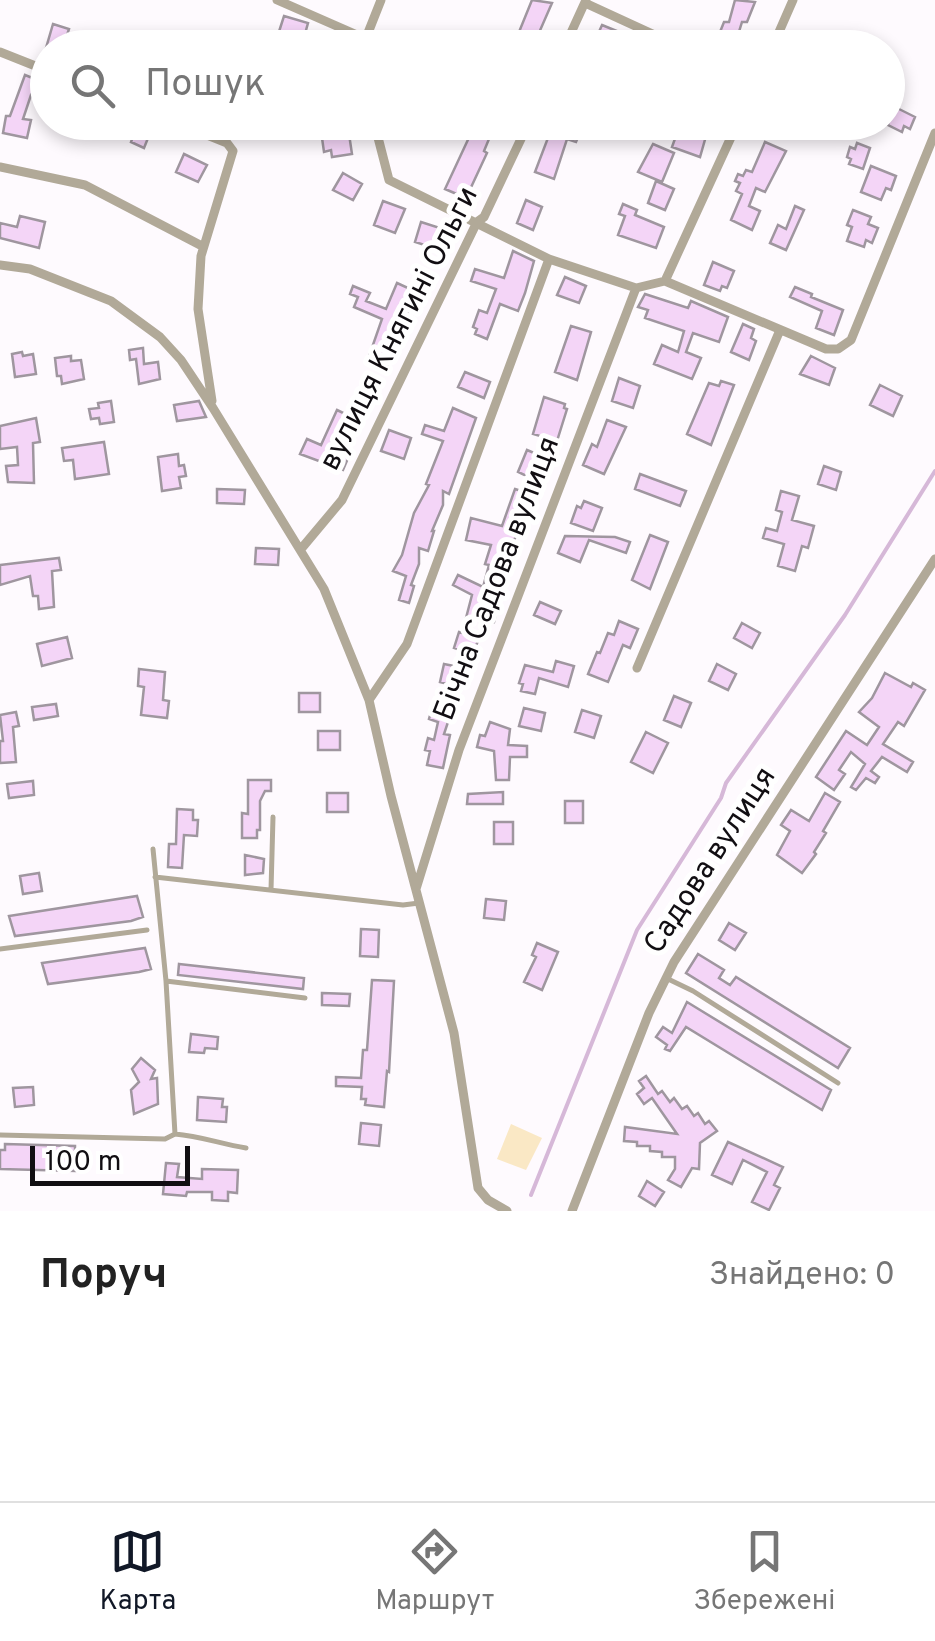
<!DOCTYPE html>
<html lang="uk">
<meta charset="utf-8">
<style>
:root{--surface:#fff;--page:#f2f2f2;--text:#222;--muted:#767676;--line:#e0e0e0;--accent:#111827}
body{margin:0;font-family:Overpass,sans-serif;background:var(--page);color:var(--text)}
.scale{position:absolute;left:30px;bottom:25px;width:160px;box-sizing:border-box;padding-left:10px;border:5px solid #110e12;border-top:0;font-size:28px;line-height:35px;white-space:nowrap;color:#110e12;-webkit-text-stroke:8px #fff;paint-order:stroke}
.list{margin:0;padding:0;list-style:none}
h2{display:flex;justify-content:space-between;align-items:center;height:130px;margin:0;padding:0 40px;font-size:42px}
h2 small{font-size:32px;font-weight:400;color:var(--muted)}
.icon{flex:none;width:55px;height:55px;fill:none;stroke:currentColor;stroke-width:2;stroke-linecap:round;stroke-linejoin:round}
.map{position:relative;flex:none;width:935px;height:1211px;overflow:hidden}
.search{position:absolute;background:var(--surface);box-shadow:0 5px 15px #0003;left:30px;right:30px;top:30px;height:110px;display:flex;align-items:center;gap:25px;box-sizing:border-box;padding:0 35px;border-radius:55px;color:var(--muted);font-size:38px}
.sheet{height:290px;background:var(--surface)}
nav{display:flex;justify-content:space-around;align-items:center;box-sizing:border-box;height:140px;border-top:2px solid var(--line);background:var(--surface);font-size:28px;color:var(--muted)}
nav a{display:grid;justify-items:center;gap:5px}
nav .on{color:var(--accent)}
.map>svg:first-child{display:block}
.green{fill:#fae8c5}
.lines{fill:none;stroke-linecap:round;stroke-linejoin:round}
.stream{stroke:#d6b8d8;stroke-width:4}
.building{fill:#f4d5f7;stroke:#9f969f;stroke-width:2.5}
.lane{stroke:#b1a998;stroke-width:5}
.street{stroke:#b1a998;stroke-width:9}
.labels{text-anchor:middle;dominant-baseline:central;stroke-width:10;stroke-linejoin:round;paint-order:stroke}
.street-label{font-size:30px;fill:#110e12;stroke:#fff}
</style>
<div class="map">
<svg width="935" height="1211" viewBox="0 0 935 1211">
<rect width="100%" height="100%" fill="#fefafe"/>
<path class="green" d="M511,1124L542,1138L526,1170L497,1159Z"/>
<g class="lines">
<path class="stream" d="M531,1195L637,930L721,798L726,783L845,615L935,471"/>
</g>
<path class="building" d="M532,0L552,3L538,35L545,38L542,48H495L499,36L515,42Z
M735,0L755,2L747,22H742L734,48H731L716,42L724,22H729Z
M284,16L308,23L301,48L276,41Z
M53,24L69,29L67,35L75,37L72,48H46Z
M602,25L624,34L618,48L594,43Z
M25,75L45,83L39,98L31,95L23,119L31,120L27,138L3,133L6,116H10Z
M891,105L915,117L910,129L904,126L902,132L888,125Z
M116,122H148L147,126L152,128L144,148L131,142L135,131Z
M471,122H496L484,151L487,153L466,198L445,189L472,131L468,130Z
M554,122H592L607,128L603,138L581,130L576,142L567,139L554,179L535,172Z
M681,122H710L700,157L672,147Z
M349,134L352,154L332,157L331,150L324,152L322,138Z
M765,142L786,151L765,192L756,188L749,206L760,211L752,230L731,220L742,194L736,191L740,183L735,181L738,174L743,176L746,170L752,172Z
M857,143L870,148L863,169L849,164L851,159L847,157L850,147L855,149Z
M653,144L674,153L662,182L638,172Z
M184,154L207,165L198,182L176,172Z
M871,166L896,176L891,190L886,188L881,200L861,192Z
M343,173L362,184L353,200L333,190Z
M656,181L674,189L665,210L648,203Z
M526,200L542,207L533,230L517,223Z
M383,201L405,209L395,233L374,225Z
M623,204L637,210L635,215L664,227L656,248L618,235L625,216L619,214Z
M795,206L804,210L786,250L770,243L778,225L786,229Z
M853,210L871,217L868,224L878,228L872,243L866,240L864,247L847,241L852,227L847,225Z
M20,216L45,222L39,248L0,238V223L17,227Z
M421,222L443,229L437,249L415,242Z
M513,251L534,261L525,293L518,311L500,304L487,339L475,334L477,329L473,327L479,310L487,313L496,289L471,281L475,269L504,278Z
M713,262L734,271L727,288L722,286L720,291L704,285Z
M565,277L586,286L579,303L557,295Z
M397,283L419,293L409,310L386,370L367,362L382,319L354,307L358,297L350,294L353,286L370,293L366,301L386,309Z
M795,287L812,294L811,297L843,310L834,335L816,328L822,311L790,297Z
M645,294L688,308L691,301L728,317L719,342L693,333L686,352L701,358L692,379L654,364L662,345L678,352L684,331L645,318L648,310L638,307Z
M743,324L754,329L751,338L756,341L749,360L731,352Z
M571,326L591,332L577,380L555,372Z
M143,348L144,364L158,362L160,379L139,384L136,359L130,360L129,350Z
M22,352L23,356L33,354L36,374L15,377L12,354Z
M71,356V361L81,360L84,379L62,384L61,376H57L55,358Z
M811,356L835,368L829,385L800,374Z
M465,372L490,382L484,398L458,387Z
M619,378L640,386L633,408L612,401Z
M721,381L734,385L711,445L687,434L709,383L719,386Z
M880,385L902,396L893,416L870,405Z
M544,397L565,404L564,408L567,409L557,441L533,434Z
M111,401L114,422L100,424L99,418L91,419L89,409L99,408L98,403Z
M199,401L206,417L177,421L174,405Z
M453,408L476,418L449,494L443,491V505L432,531H434L428,551L419,548V564L411,585L414,586L409,603L399,600L406,576L393,571L402,555L414,513L429,485L426,484L443,441L422,434L425,425L444,431Z
M337,410L362,422L357,432L350,430L340,452L349,456L343,470L300,454L307,439L321,445Z
M36,418L40,442L33,443L34,483L8,482L6,466L18,465L17,447L0,449V426Z
M607,420L626,427L604,474L583,465L592,444L597,447Z
M389,430L411,438L404,459L381,451Z
M104,442L109,474L75,479L73,460L64,461L62,448Z
M527,450L546,458L537,481L518,472Z
M178,454L179,466L184,465L186,476L179,477L181,488L162,491L158,457Z
M824,466L841,472L836,490L818,484Z
M640,474L686,491L680,506L635,489Z
M217,489L245,490L244,504L217,503Z
M515,489L531,494L502,574L508,575L503,593L493,591L489,607L497,610L494,622L466,618L472,595L453,585L458,575L483,587L489,565L485,564L491,545L466,540L471,518L502,526Z
M781,491L799,496L792,520L814,526L808,548L802,546L795,571L778,566L784,544L763,538L766,528L777,531L782,512L776,510Z
M584,501L602,508L593,531L571,523L577,506L581,508Z
M650,535L668,542L650,589L632,580Z
M565,536L615,537L630,542L626,553L589,540L580,562L558,553Z
M256,548L279,549L278,565L255,564Z
M59,558L61,570L52,571L54,607L39,609L38,596H33L30,576L0,585V565Z
M540,602L561,611L555,624L534,615Z
M619,621L638,629L630,648L623,645L608,682L588,674L597,652L600,653L608,633L614,635Z
M742,623L760,633L752,648L734,638Z
M459,632L479,638L473,654L454,648Z
M67,637L72,658L42,666L37,644Z
M556,661L574,666L568,687L539,678L535,694L521,691L523,684L519,683L525,665L553,672Z
M444,664L464,668L460,687L440,682Z
M717,664L736,674L728,690L709,681Z
M139,669L165,672L163,700L169,701L167,718L141,715L144,687L138,686Z
M885,673L911,687L913,683L925,690L904,726L898,722L883,744L913,762L907,772L882,757L871,771L879,777L875,783L866,778L856,790L851,787L865,764L851,752L839,770L845,774L834,790L816,777L846,731L867,745L879,727L859,712L872,698Z
M299,693H320V712H299Z
M674,696L691,703L681,727L664,720Z
M435,698L454,704L444,734L450,735L443,768L427,765L430,751L425,750L428,738L434,740L438,722L429,719Z
M56,704L58,716L34,720L32,707Z
M524,708L545,713L541,731L519,726Z
M582,710L601,716L594,738L575,732Z
M16,712L19,726L13,727L16,762L0,763V741H3L0,715Z
M490,722L510,729L508,745L527,746V757H510L509,780H496L494,751L477,747L480,735L485,736Z
M318,731H340V750H318Z
M646,732L668,743L653,773L631,762Z
M248,780H271V791H265L260,801V830H257V838H242V813L248,814Z
M33,781L34,795L9,798L7,784Z
M503,792V804H467L468,794Z
M327,793H348V812H327Z
M825,793L840,802L823,831L826,833L814,852L816,854L802,873L777,855L790,831L781,825L791,810L809,821Z
M565,801H583V823H565Z
M177,809L193,810V820H198L197,836L184,835L182,868L168,867L169,844H176Z
M494,822H513V844H494Z
M245,855L264,859L263,873L245,875Z
M39,873L42,891L23,894L20,876Z
M137,896L143,917L131,921L15,936L9,916Z
M486,899L506,901L504,920L484,918Z
M729,923L746,933L735,950L719,940Z
M361,929L379,930L378,957L360,956Z
M537,943L558,952L542,990L524,982L536,957L532,955Z
M145,948L151,969L139,972L48,984L42,963Z
M698,954L724,970L719,978L730,985L736,977L850,1048L838,1068L686,973Z
M179,964L304,978L303,989L178,975Z
M372,980L394,981L389,1072L387,1071L384,1107L365,1105L366,1099H361L362,1087L336,1086V1077L361,1078L363,1050H367Z
M322,993L350,994L349,1006L322,1005Z
M687,1002L831,1090L822,1110L686,1027L670,1051L665,1049L667,1045L656,1037L663,1027L672,1033Z
M191,1034L218,1037L217,1049L205,1048L204,1053L189,1052Z
M141,1058L155,1070L151,1079L157,1078L158,1104L134,1114L131,1090L139,1082L132,1069Z
M646,1076L658,1094L662,1091L670,1102L674,1098L682,1109L687,1106L694,1116L698,1113L705,1124L709,1121L717,1131L700,1143L699,1169L692,1168L681,1187L668,1180L675,1169V1157H662V1152L650,1151V1146H637V1142L624,1141L625,1127L677,1134L652,1098L644,1104L637,1094L644,1088L639,1081Z
M33,1087L34,1105L15,1107L13,1088Z
M198,1097L223,1099L222,1107H227L226,1122L197,1120Z
M361,1123L381,1125L379,1146L359,1144Z
M728,1142L783,1167L774,1185L780,1188L769,1210L752,1202L767,1172L743,1160L732,1184L712,1175Z
M5,1144L75,1146V1171L0,1169V1150H5Z
M166,1163L179,1164L177,1177L202,1179V1169L238,1170L237,1193L228,1192V1201L212,1200V1192H187L186,1196L163,1194Z
M647,1181L664,1192L655,1206L639,1196Z"/>
<g class="lines">
<path class="lane" d="M155,877L403,905L419,903
M271,890L273,817
M0,949L147,930
M666,978L693,991L838,1083
M166,981L305,998
M175,1134C200,1136 221,1144 246,1148
M0,1135L165,1139L175,1134L166,981L153,849"/>
<path class="street" d="M277,0L364,38
M585,3L683,48
M362,48L381,0
M564,48L586,0
M772,48L793,0
M0,52L48,71
M175,122L227,143L233,151L201,256L198,309L212,401
M374,122L389,180L549,259L636,288L665,281
M0,167L85,185L202,246
M0,265L30,269L111,301L160,337L181,360L213,408L324,589L369,700L391,796L454,1033L478,1188L488,1200L507,1211
M665,281L826,349H838L851,340L935,133
M665,281L738,122
M301,549L342,500L477,222L484,217L529,122
M637,668L780,330
M369,700L407,644L549,259
M416,889L459,750L636,288
M572,1211L649,1013L674,962L935,559"/>
</g>
<g class="labels">
<g class="street-label">
<text transform="translate(400 329) rotate(-63)">вулиця Княгині Ольги</text>
<text transform="translate(498 579) rotate(-69)">Бічна Садова вулиця</text>
<text transform="translate(711 861) rotate(-57)">Садова вулиця</text>
</g>
</g>
</svg>
<div class="scale">100 m</div>
<div class="search"><svg class="icon" aria-label="search" viewBox="0 0 24 24"><circle cx="10" cy="10" r="6"/><path d="M15 15l6 6"/></svg>Пошук</div>
</div>
<section class="sheet">
<h2>Поруч<small>Знайдено: 0</small></h2>
<ul class="list">
</ul>
</section>
<nav>
<a class="on"><svg class="icon" aria-label="map" viewBox="0 0 24 24"><path d="M3 6l6-2 6 2 6-2v14l-6 2-6-2-6 2zM9 4v14M15 6v14"/></svg>Карта</a>
<a><svg class="icon" aria-label="directions" viewBox="0 0 24 24"><path d="M12 3l9 9-9 9-9-9zM9 14v-3h6M13 9l2 2-2 2"/></svg>Маршрут</a>
<a><svg class="icon" aria-label="saved" viewBox="0 0 24 24"><path d="M7 4h10v16l-5-4-5 4z"/></svg>Збережені</a>
</nav>
